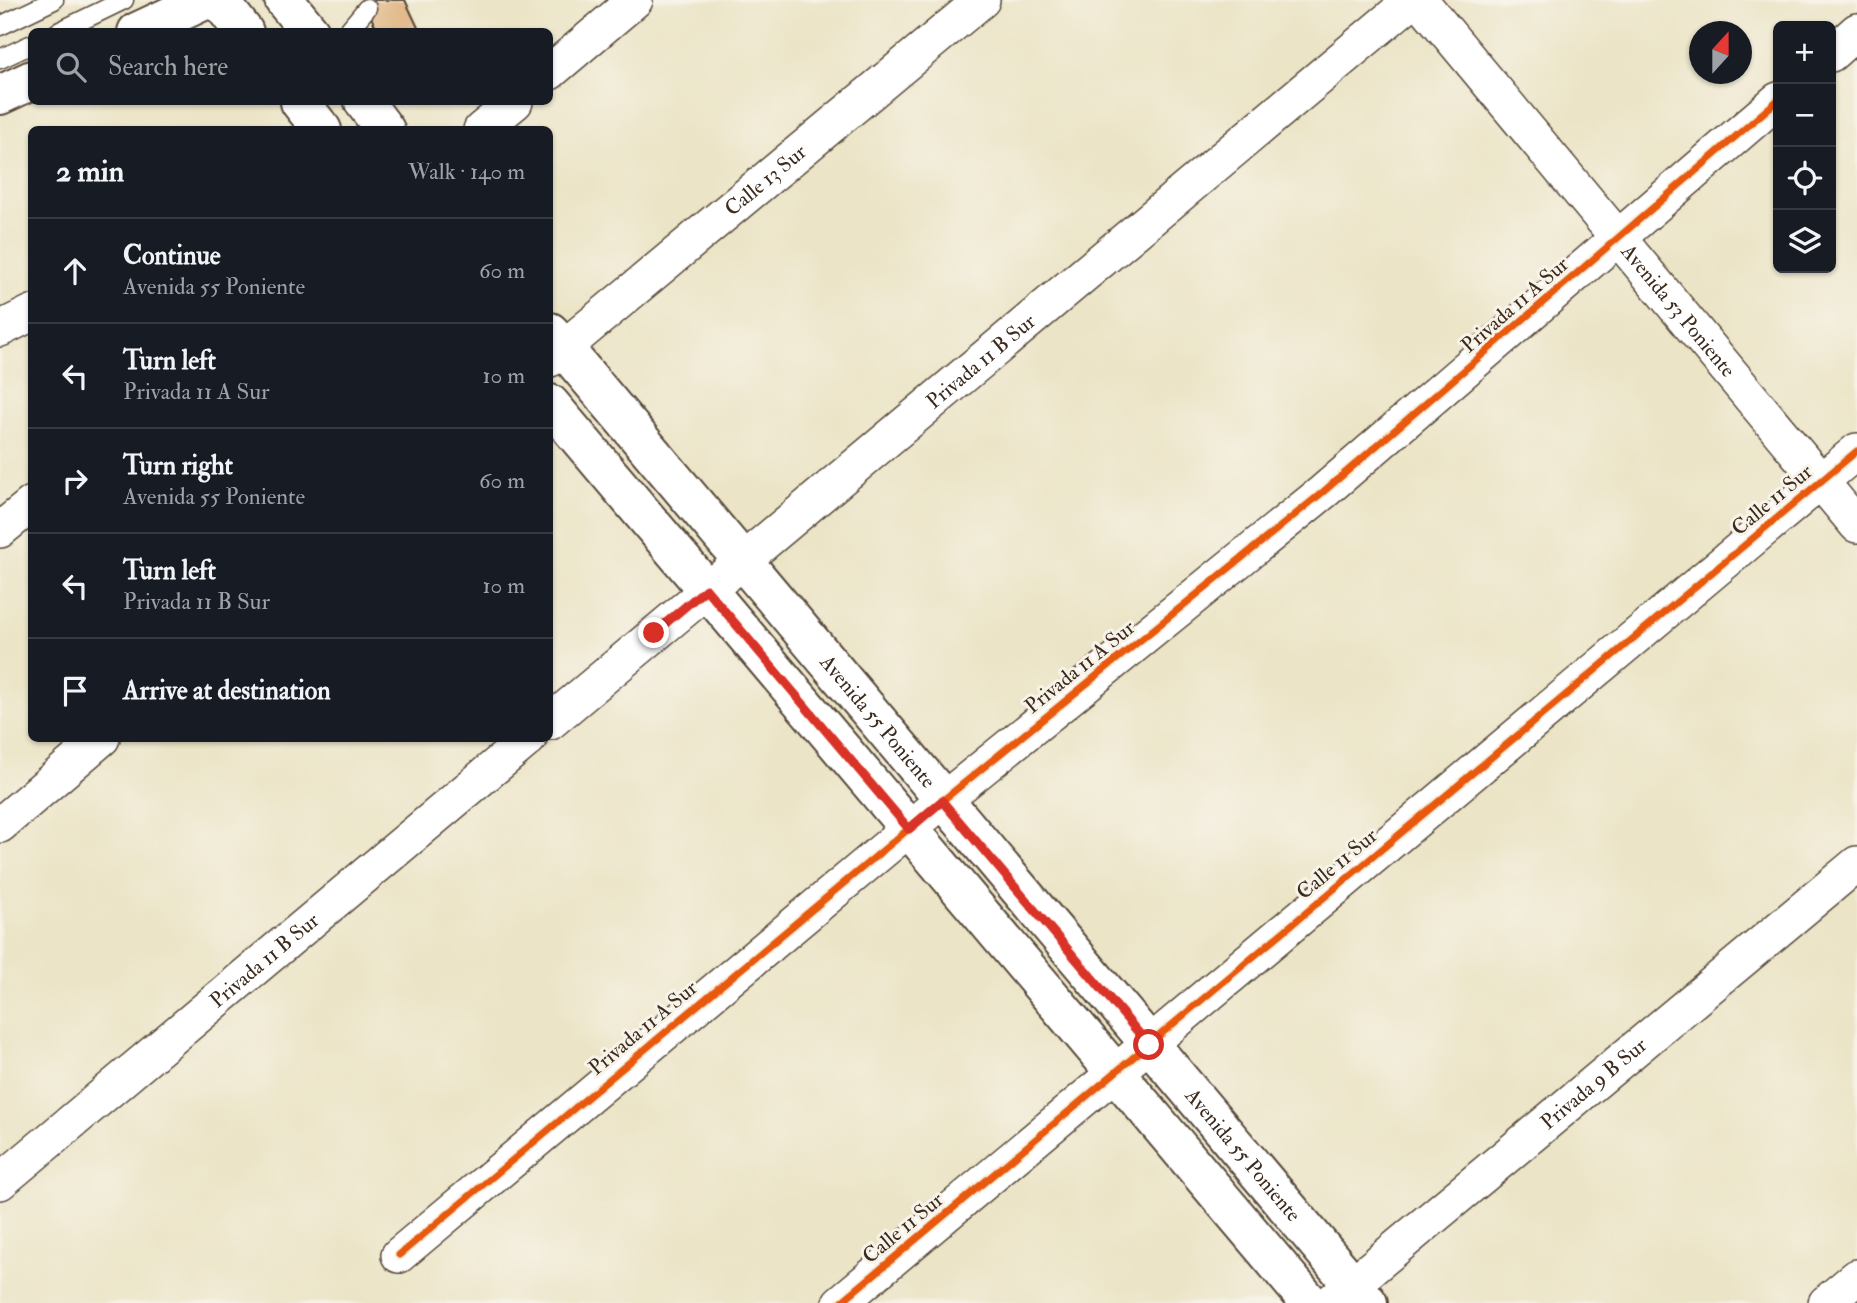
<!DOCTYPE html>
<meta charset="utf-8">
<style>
:root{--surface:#171b24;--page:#242831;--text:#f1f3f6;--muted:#9ea1a6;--line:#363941}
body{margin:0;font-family:"IM FELL Double Pica",serif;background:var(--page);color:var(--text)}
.controls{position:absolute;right:21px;top:21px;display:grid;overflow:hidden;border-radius:10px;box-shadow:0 2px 5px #0004}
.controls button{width:63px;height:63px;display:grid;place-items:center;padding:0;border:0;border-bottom:2px solid var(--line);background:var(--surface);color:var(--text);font:35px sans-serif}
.compass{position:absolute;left:1689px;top:21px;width:63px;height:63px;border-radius:50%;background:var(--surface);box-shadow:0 2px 5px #0004;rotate:21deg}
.stop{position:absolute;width:21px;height:21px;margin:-16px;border:5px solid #d93025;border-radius:50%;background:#fff}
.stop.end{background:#d93025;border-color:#fff;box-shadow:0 2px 7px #0008}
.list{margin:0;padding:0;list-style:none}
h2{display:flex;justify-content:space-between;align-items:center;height:91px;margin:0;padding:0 28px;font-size:30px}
h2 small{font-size:23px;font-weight:400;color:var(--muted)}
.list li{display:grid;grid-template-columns:46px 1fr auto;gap:21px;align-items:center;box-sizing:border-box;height:105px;padding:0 28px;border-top:2px solid var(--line)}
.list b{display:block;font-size:26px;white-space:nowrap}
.list p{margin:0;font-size:23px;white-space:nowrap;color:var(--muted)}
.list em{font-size:23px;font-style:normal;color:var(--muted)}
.icon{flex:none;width:38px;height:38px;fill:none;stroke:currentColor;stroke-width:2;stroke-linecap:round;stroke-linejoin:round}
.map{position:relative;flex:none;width:1857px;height:1303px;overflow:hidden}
.search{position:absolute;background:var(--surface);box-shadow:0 2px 5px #0004;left:28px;top:28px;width:525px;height:77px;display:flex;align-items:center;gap:18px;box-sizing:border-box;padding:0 24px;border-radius:10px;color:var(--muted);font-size:26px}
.panel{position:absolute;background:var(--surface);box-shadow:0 2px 5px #0004;left:28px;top:126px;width:525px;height:616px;border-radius:10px}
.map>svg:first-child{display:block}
.building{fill:#d9a264}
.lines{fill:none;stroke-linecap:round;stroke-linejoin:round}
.service-casing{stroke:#554637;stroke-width:21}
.minor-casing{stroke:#554637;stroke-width:38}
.secondary-casing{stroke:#554637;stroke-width:42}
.primary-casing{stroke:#554637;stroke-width:42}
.service{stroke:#fff;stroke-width:18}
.minor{stroke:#fff;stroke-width:35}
.secondary{stroke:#fff;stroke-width:38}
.primary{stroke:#fff;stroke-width:38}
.cycleway-casing{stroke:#f7f3e8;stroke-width:11}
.cycleway{stroke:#e8590c;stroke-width:7}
.route{stroke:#d93025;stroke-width:9}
.labels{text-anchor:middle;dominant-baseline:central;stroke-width:6;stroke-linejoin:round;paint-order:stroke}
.street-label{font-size:21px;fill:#3b2a1e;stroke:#f7f3e8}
</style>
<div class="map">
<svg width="1857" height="1303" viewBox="0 0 1857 1303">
<rect width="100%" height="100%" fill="#f7f3e8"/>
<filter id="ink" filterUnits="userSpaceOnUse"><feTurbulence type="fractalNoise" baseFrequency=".0143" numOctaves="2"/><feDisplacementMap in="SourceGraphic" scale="14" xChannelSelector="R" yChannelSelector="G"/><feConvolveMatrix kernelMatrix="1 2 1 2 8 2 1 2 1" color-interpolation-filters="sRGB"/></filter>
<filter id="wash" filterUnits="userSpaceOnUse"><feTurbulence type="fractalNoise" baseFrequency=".00686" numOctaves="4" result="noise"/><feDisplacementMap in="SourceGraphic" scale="28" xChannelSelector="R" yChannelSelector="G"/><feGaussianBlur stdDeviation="1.57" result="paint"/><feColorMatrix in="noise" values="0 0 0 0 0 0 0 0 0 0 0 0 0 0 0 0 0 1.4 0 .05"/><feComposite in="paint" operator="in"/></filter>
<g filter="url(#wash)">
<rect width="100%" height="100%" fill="#ebe4c6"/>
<g id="blocks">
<path class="building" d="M363,0H405L420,32H378Z"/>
</g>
</g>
<g filter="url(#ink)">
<use href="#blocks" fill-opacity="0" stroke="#554637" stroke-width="2"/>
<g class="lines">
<defs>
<path id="service" d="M0,26L54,0
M58,32L124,0
M347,32L367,8
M0,59L32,44"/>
<g id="minor">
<path id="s1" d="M1420,0L1857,525"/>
<path d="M1831,54L1857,31"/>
<path d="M550,72L635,0"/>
<path d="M481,130L515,102"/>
<path d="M0,329L32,313"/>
<path id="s2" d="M550,359L982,0"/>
<path d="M0,530L32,504"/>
<path id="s3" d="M550,722L1412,0"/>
<path d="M0,825L102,738"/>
<path id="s4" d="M0,1182L529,738"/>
<path d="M399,1255L942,801L1323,492L1778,100"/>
<path d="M840,1303L1857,451"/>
<path id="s5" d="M1330,1303L1857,864"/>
<path d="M1826,1303L1857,1277"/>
</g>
<g id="secondary">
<path d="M219,0L244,32"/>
<path d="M284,0L310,32"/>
<path d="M300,102L322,130"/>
<path d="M364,102L385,130"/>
<path id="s6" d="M550,332L1368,1303"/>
<path d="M550,404L1310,1303"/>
</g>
<path id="primary" d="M137,32L205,0
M0,95L32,80"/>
</defs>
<use href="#service" class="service-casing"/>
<use href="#minor" class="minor-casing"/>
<use href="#secondary" class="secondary-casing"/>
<use href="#primary" class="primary-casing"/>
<use href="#service" class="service"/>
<use href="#minor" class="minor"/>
<use href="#secondary" class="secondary"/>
<use href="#primary" class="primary"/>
<defs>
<path id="cycleway" d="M399,1255L942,801L1323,492L1778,100
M840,1303L1857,451"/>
</defs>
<use href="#cycleway" class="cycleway-casing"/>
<use href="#cycleway" class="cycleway"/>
</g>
</g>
<g class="lines" filter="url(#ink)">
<path class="route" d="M654,633L706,589L909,829L942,801L1149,1045"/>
</g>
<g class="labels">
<g class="street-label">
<text stroke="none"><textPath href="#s2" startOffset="280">Calle 13 Sur</textPath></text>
<text transform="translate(1515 305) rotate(-41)">Privada 11 A Sur</text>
<text stroke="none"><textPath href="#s1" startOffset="404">Avenida 53 Poniente</textPath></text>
<text stroke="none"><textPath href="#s3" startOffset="562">Privada 11 B Sur</textPath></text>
<text transform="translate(1772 500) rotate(-40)">Calle 11 Sur</text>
<text transform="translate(1080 667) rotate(-39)">Privada 11 A Sur</text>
<text stroke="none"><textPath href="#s6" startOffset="509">Avenida 55 Poniente</textPath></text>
<text transform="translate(1337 864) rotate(-40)">Calle 11 Sur</text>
<text stroke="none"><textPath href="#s4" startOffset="345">Privada 11 B Sur</textPath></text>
<text transform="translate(643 1028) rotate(-40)">Privada 11 A Sur</text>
<text stroke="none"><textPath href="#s5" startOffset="343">Privada 9 B Sur</textPath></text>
<text stroke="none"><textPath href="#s6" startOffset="1076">Avenida 55 Poniente</textPath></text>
<text transform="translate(903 1228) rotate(-40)">Calle 11 Sur</text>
</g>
</g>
</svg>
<div class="controls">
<button>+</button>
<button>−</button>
<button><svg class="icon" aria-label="locate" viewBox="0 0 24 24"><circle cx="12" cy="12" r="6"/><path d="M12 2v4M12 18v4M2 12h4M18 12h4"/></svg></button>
<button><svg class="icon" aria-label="layers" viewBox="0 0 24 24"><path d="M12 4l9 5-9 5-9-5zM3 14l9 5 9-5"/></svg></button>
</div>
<svg class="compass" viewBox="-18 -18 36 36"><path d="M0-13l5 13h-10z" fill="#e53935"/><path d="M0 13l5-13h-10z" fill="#9ea1a6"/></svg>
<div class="stop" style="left:1149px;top:1045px"></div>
<div class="stop end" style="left:654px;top:633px"></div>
<div class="search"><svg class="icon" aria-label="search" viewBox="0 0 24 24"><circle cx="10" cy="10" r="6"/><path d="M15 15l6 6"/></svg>Search here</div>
<section class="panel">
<h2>2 min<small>Walk · 140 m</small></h2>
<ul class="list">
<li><svg class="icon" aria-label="ahead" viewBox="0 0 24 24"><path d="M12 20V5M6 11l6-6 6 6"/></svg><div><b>Continue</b><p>Avenida 55 Poniente</p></div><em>60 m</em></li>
<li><svg class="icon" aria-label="left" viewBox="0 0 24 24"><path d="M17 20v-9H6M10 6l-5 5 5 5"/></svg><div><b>Turn left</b><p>Privada 11 A Sur</p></div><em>10 m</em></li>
<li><svg class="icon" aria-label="right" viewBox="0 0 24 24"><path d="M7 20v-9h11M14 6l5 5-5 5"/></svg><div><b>Turn right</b><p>Avenida 55 Poniente</p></div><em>60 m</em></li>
<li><svg class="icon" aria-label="left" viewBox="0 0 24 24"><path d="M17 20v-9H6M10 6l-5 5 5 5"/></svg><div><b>Turn left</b><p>Privada 11 B Sur</p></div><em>10 m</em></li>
<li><svg class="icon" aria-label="arrive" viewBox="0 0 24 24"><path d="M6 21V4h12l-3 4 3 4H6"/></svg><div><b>Arrive at destination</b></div></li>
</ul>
</section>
</div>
